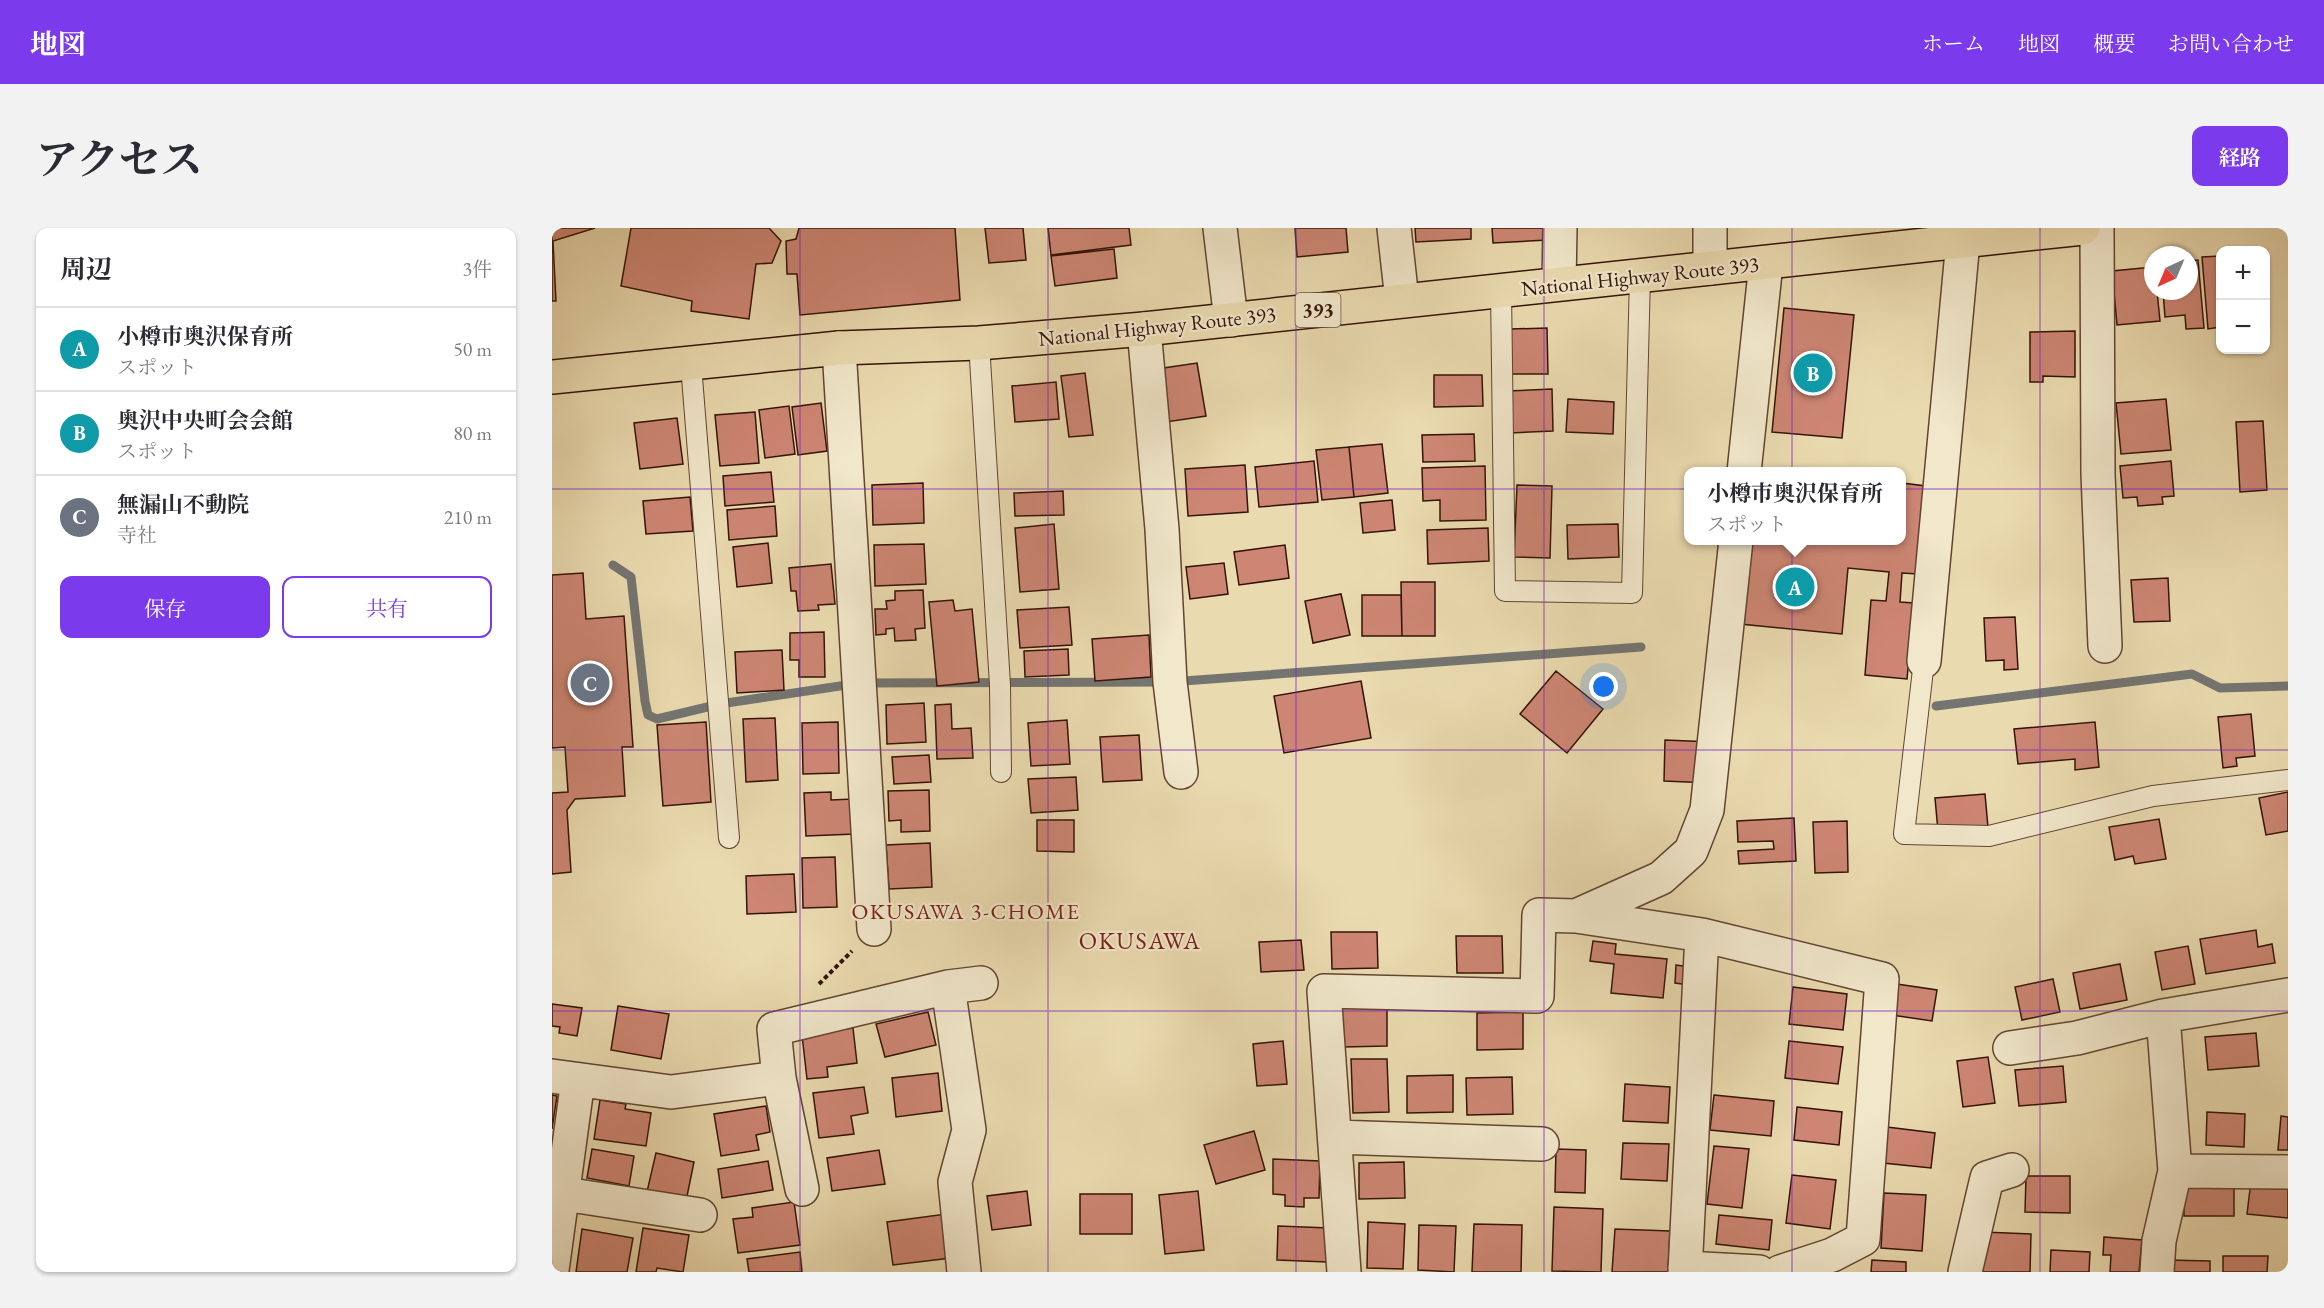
<!DOCTYPE html>
<html lang="ja">
<meta charset="utf-8">
<style>
:root{--surface:#fff;--page:#f2f2f3;--text:#2b2b33;--muted:#7c7c81;--line:#e1e1e2;--accent:#7c3aed}
body{margin:0;font-family:"EB Garamond","Noto Serif JP",serif;background:var(--page);color:var(--text)}
.controls{position:absolute;right:18px;top:18px;display:grid;overflow:hidden;border-radius:12px;box-shadow:0 2px 4px #0004}
.controls button{width:54px;height:54px;display:grid;place-items:center;padding:0;border:0;border-bottom:2px solid var(--line);background:var(--surface);color:var(--text);font:30px sans-serif}
.compass{position:absolute;left:1592px;top:18px;width:54px;height:54px;border-radius:50%;background:var(--surface);box-shadow:0 2px 4px #0004;rotate:224deg}
.you{position:absolute;left:1052px;top:459px;width:21px;height:21px;margin:-15px;border:4px solid #fff;border-radius:50%;background:#1a73e8;box-shadow:0 0 0 9px #1a73e833}
.badge{display:grid;place-items:center;width:39px;height:39px;border-radius:50%;background:var(--accent);color:#fff;font-size:20px;font-weight:700}
.pin{position:absolute;translate:-50% -50%;border:3px solid #fff;box-shadow:0 2px 6px #0006}
.popup{position:absolute;left:1132px;top:239px;width:222px;height:78px;box-sizing:border-box;display:grid;place-content:center;border-radius:12px;background:var(--surface);filter:drop-shadow(0 2px 4px #0005);font-size:20px;white-space:nowrap;color:var(--muted)}
.popup b{font-size:22px;color:var(--text)}
.popup::after{content:'';position:absolute;left:50%;top:100%;margin-left:-12px;border:12px solid transparent;border-top-color:var(--surface)}
.list{margin:0;padding:0;list-style:none}
h2{display:flex;justify-content:space-between;align-items:center;height:78px;margin:0;padding:0 24px;font-size:26px}
h2 small{font-size:20px;font-weight:400;color:var(--muted)}
.list li{display:grid;grid-template-columns:39px 1fr auto;gap:18px;align-items:center;box-sizing:border-box;height:84px;padding:0 24px;border-top:2px solid var(--line)}
.list b{display:block;font-size:22px;white-space:nowrap}
.list p{margin:0;font-size:20px;white-space:nowrap;color:var(--muted)}
.list em{font-size:20px;font-style:normal;color:var(--muted)}
.actions{display:flex;gap:12px;padding:18px 24px}
.actions a{flex:1;padding:14px 0;border:2px solid var(--accent);border-radius:12px;text-align:center;font-size:21px;color:var(--accent)}
.actions .main{background:var(--accent);color:#fff}
.map{position:relative;flex:none;width:1736px;height:1044px;overflow:hidden;border-radius:12px}
header{display:flex;align-items:center;gap:36px;box-sizing:border-box;height:84px;padding:0 30px;background:var(--accent);color:#fff}
header strong{font-size:28px}
nav{display:flex;gap:33px;margin-inline-start:auto;font-size:21px}
.intro{display:flex;align-items:center;justify-content:space-between;box-sizing:border-box;height:144px;padding:0 36px}
h1{margin:0;font-size:42px}
.button{padding:15px 27px;border-radius:12px;background:var(--accent);color:#fff;font-size:21px;font-weight:700}
main{display:flex;gap:36px;padding:0 36px}
aside{flex:1;background:var(--surface);border-radius:12px;box-shadow:0 2px 4px #0004}
.map>svg:first-child{display:block}
.lines{fill:none;stroke-linecap:round;stroke-linejoin:round}
.stream{stroke:#747571;stroke-width:9}
.building{fill:#cd8674;stroke:#341307;stroke-width:1.5}
.lane-casing{stroke:#624531;stroke-width:22}
.street-casing{stroke:#624531;stroke-width:36}
.highway-casing{stroke:#341307;stroke-width:36}
.path{stroke:#341307;stroke-width:4;stroke-dasharray:4.5 3;stroke-linecap:butt}
.lane{stroke:#f1e7cb;stroke-width:20}
.street{stroke:#f1e7cb;stroke-width:33}
.highway{stroke:#eadaaf;stroke-width:33}
.grid{fill:none;stroke:#7b2cbf;stroke-width:1.5;stroke-opacity:0.55}
.labels{text-anchor:middle;dominant-baseline:central;stroke-width:4.5;stroke-linejoin:round;paint-order:stroke}
.shield{fill:#f1e7cb;stroke:#6d5342;stroke-width:1.5}
.shield-label{font-size:20px;font-weight:bold;fill:#341307}
.street-label{font-size:21px;fill:#341307;stroke:#f1e7cb}
.neighbourhood-label{font-size:22px;letter-spacing:1.5px;fill:#7a1f14;stroke:#f1e7cb}
.quarter-label{font-size:24px;letter-spacing:1.5px;fill:#7a1f14;stroke:#f1e7cb}
</style>
<header>
<strong>地図</strong>
<nav><a>ホーム</a><a>地図</a><a>概要</a><a>お問い合わせ</a></nav>
</header>
<div class="intro"><h1>アクセス</h1><a class="button">経路</a></div>
<main>
<aside>
<h2>周辺<small>3件</small></h2>
<ul class="list">
<li><span class="badge" style="background:#0f9aa8">A</span><div><b>小樽市奥沢保育所</b><p>スポット</p></div><em>50 m</em></li>
<li><span class="badge" style="background:#0f9aa8">B</span><div><b>奥沢中央町会会館</b><p>スポット</p></div><em>80 m</em></li>
<li><span class="badge" style="background:#6b7280">C</span><div><b>無漏山不動院</b><p>寺社</p></div><em>210 m</em></li>
</ul>
<div class="actions"><a class="main">保存</a><a>共有</a></div>
</aside>
<div class="map">
<svg width="1736" height="1044" viewBox="0 0 1736 1044">
<rect width="100%" height="100%" fill="#eadaaf"/>
<filter id="stains"><feTurbulence type="fractalNoise" baseFrequency=".00333" numOctaves="4"/><feColorMatrix values="0 0 0 0 .2 0 0 0 0 .09 0 0 0 0 .02 0 0 0 .5 -.17"/></filter>
<radialGradient id="worn" r=".72"><stop offset=".6" stop-color="#630" stop-opacity="0"/><stop offset="1" stop-color="#630" stop-opacity=".3"/></radialGradient>
<g class="lines">
<path class="stream" d="M61,337L79,349L93,473L96,487L105,491L168,476L308,455L618,454L1089,419
M1384,478L1640,446L1668,460L1736,458"/>
</g>
<path class="building" d="M0,0H43L1,13L4,73H0Z
M79,0H217L229,13L220,35L204,36L197,91L139,83L140,73L69,58Z
M247,0H403L408,72L248,87L245,46H235L234,13L244,11Z
M433,0H471L474,32L437,35Z
M496,0H577L579,17L499,27Z
M743,0H794L796,24L745,29Z
M863,0H919V11L864,14Z
M940,0H994L995,12L941,15Z
M562,21L565,50L503,58L499,28Z
M1668,28V99L1656,101L1650,29Z
M1646,32L1652,100L1634,101L1633,87L1613,89L1611,63H1637V33Z
M1601,39V63H1605L1608,93L1565,97L1560,43Z
M1232,80L1302,87L1290,210L1220,204Z
M995,100L996,146H960L959,101Z
M1523,103V149L1491,148V154H1478V104Z
M645,135L654,188L614,194L605,141Z
M533,145L541,207L517,209L509,148Z
M882,147H930L931,178L882,179Z
M504,154L507,191L463,194L460,158Z
M1000,161L1001,203L958,205L956,163Z
M1016,171L1062,174L1061,206L1014,204Z
M1614,171L1619,222L1569,226L1564,175Z
M269,175L275,223L246,227L240,179Z
M237,178L243,226L213,230L207,182Z
M203,184L207,235L168,238L163,187Z
M125,190L131,236L88,241L82,195Z
M1711,193L1715,262L1688,264L1684,194Z
M922,206L923,233L871,234L870,207Z
M830,216L836,265L802,269L797,219Z
M797,219L802,269L770,272L764,222Z
M762,233L766,274L707,279L703,239Z
M1619,233L1622,268L1610,269L1611,276L1586,278L1585,269L1571,270L1568,238Z
M693,237L696,284L636,288L633,241Z
M933,238L934,292L888,293V272L871,273L870,240Z
M219,244L222,274L173,278L171,248Z
M371,255L372,295L321,297L320,257Z
M1350,255L1374,258L1366,346L1350,345L1348,374L1362,375L1355,451L1313,447L1319,372L1334,373L1337,344L1296,340L1290,406L1188,396L1196,312H1350Z
M965,257L1000,258L998,330L962,329Z
M511,263L512,287L463,288L462,265Z
M138,269L141,303L94,306L91,273Z
M840,272L843,302L811,305L808,275Z
M223,278L225,308L177,312L175,282Z
M502,296L507,361L468,364L463,300Z
M1066,296L1067,329L1016,331L1015,297Z
M936,300L937,333L876,336L875,302Z
M216,315L220,355L185,359L181,319Z
M372,316L374,356L323,358L322,317Z
M733,317L737,350L687,357L682,324Z
M672,335L676,366L638,371L634,339Z
M279,336L283,376L266,377L267,382L246,383L244,363H239L237,340Z
M31,345L34,391L72,388L81,519H70L73,568L23,571L15,582L19,644L0,646V565L16,564L13,519L0,520V347Z
M1616,350L1618,393L1582,394L1579,352Z
M849,354H883V408H850Z
M371,362L373,400L363,401L364,412L343,413L342,400L334,401V406L324,407L323,381H335L334,373L343,372V363Z
M789,366L798,407L761,415L753,373Z
M810,367H849L850,408H810Z
M401,372L403,383L420,381L427,454L385,458L377,374Z
M517,379L520,417L468,420L465,382Z
M1463,389L1466,441L1452,442V432L1434,433L1432,390Z
M272,404L273,449H247V432H238V405Z
M597,407L599,449L543,453L540,411Z
M516,421L517,447L473,449L472,423Z
M230,422L232,462L185,465L183,424Z
M1004,443L1051,481L1015,525L968,486Z
M809,453L819,510L732,525L722,468Z
M372,475L374,514L335,516L334,477Z
M399,476L400,501L419,500L421,530L385,531L383,477Z
M1699,486L1703,528L1684,530L1685,538L1671,540L1666,489Z
M223,490L226,552L194,554L191,491Z
M515,492L518,536L479,538L476,495Z
M154,494L159,574L111,578L105,497Z
M286,494L287,545L251,546L250,495Z
M1543,494L1547,539L1523,542V531L1466,536L1462,501Z
M587,507L590,552L551,554L548,509Z
M1113,512L1160,514L1159,555L1112,553Z
M377,527L379,554L342,556L340,529Z
M524,549L526,582L479,585L476,551Z
M377,562L378,603L349,604V592L337,593L336,563Z
M279,564V572L301,571L303,606L254,608L252,565Z
M1736,564V603L1714,607L1707,570Z
M1433,566L1436,599L1386,603L1383,570Z
M1242,590L1244,633L1187,636L1186,623L1222,621L1221,613L1186,614L1185,593Z
M1607,591L1614,631L1583,636L1581,628L1563,632L1557,599Z
M485,592H522V624L485,623Z
M1295,593L1296,644L1263,645L1261,594Z
M378,615L380,659L337,661L334,617Z
M283,629L285,679L251,680L250,630Z
M242,646L244,684L195,686L194,648Z
M1704,702L1706,719L1720,716L1723,735L1654,746L1648,711Z
M779,704H825L826,740L780,741Z
M904,708H950L951,745H905Z
M749,712L752,742L709,744L707,714Z
M1041,713L1064,716L1063,726L1115,731L1111,770L1059,765L1062,736L1038,733Z
M1636,718L1643,756L1610,762L1603,724Z
M1568,736L1575,772L1528,781L1521,745Z
M1124,737L1138,739L1137,757L1123,755Z
M1501,751L1508,784L1470,792L1463,759Z
M1338,755L1385,762L1380,793L1333,786Z
M1241,759L1295,766L1291,802L1237,796Z
M0,776L30,780L25,808L7,805L8,799L0,798Z
M66,778L117,786L109,831L59,822Z
M835,778V818L791,819L790,779Z
M376,784L384,817L333,829L324,796Z
M971,784V821L925,822V785Z
M301,800L305,835L275,839L276,849L255,851L250,807Z
M1704,805L1707,838L1656,842L1653,809Z
M731,813L735,856L705,858L701,816Z
M1237,813L1291,819L1286,856L1233,850Z
M1436,829L1443,875L1411,879L1405,833Z
M799,831H835L837,884L801,885Z
M1511,838L1514,874L1467,878L1463,842Z
M386,845L390,883L344,889L340,850Z
M901,847V884L855,885V848Z
M960,849L961,886L915,887L914,850Z
M1073,856L1118,859L1116,895L1071,893Z
M312,859L316,885L299,888L302,906L267,910L261,865Z
M0,867L5,868L0,901Z
M1162,867L1222,873L1219,908L1158,902Z
M48,872L74,876L73,881L99,885L94,918L42,911Z
M214,878L218,904L204,907L207,922L169,928L162,886Z
M1245,879L1290,884L1287,917L1242,912Z
M1655,884L1693,886L1692,919L1654,917Z
M1729,888L1736,889V922H1726Z
M1335,899L1383,905L1379,940L1331,935Z
M702,903L713,942L664,956L652,917Z
M1071,915L1117,916L1115,953L1069,951Z
M1162,918L1197,921L1190,980L1155,976Z
M40,921L82,928L77,958L35,950Z
M1004,921L1034,922L1033,965L1003,964Z
M327,922L333,956L280,963L275,930Z
M104,925L142,934L133,978L94,968Z
M721,931L768,933L767,970H752V979L733,978V967L721,966Z
M216,933L221,962L170,970L166,941Z
M852,934L853,970L807,971V935Z
M1240,947L1284,952L1278,1001L1234,995Z
M1474,948H1518V985L1473,984Z
M1699,953L1736,957V990L1695,986Z
M1631,955H1682V988H1632Z
M475,963L479,997L440,1002L435,968Z
M646,963L652,1022L613,1026L607,967Z
M1332,965L1374,967L1370,1023L1329,1020Z
M528,966H580V1006H528Z
M242,974L248,1017L186,1025L181,991L201,989L200,980Z
M1002,979L1051,981L1049,1044L1000,1043Z
M394,986L399,1030L341,1037L335,994Z
M1167,987L1220,992L1217,1022L1164,1016Z
M816,994L853,996L851,1041L815,1040Z
M922,996L970,997L969,1044H920Z
M867,997L904,998L902,1044L866,1042Z
M726,998L777,1000L775,1034L725,1032Z
M91,1000L137,1007L131,1044L105,1040L104,1044H84Z
M30,1001L81,1010L75,1044H24Z
M1063,1001L1118,1003L1116,1044H1060Z
M1431,1004L1479,1006L1478,1044H1422Z
M1552,1009L1590,1012L1587,1044H1558L1559,1027H1551Z
M1499,1022L1538,1024L1537,1044H1498Z
M248,1024L250,1044H197L195,1031Z
M1671,1028H1716L1715,1044H1671Z
M1320,1032L1354,1034V1044H1319Z
M1614,1032L1658,1033V1044H1613Z"/>
<g class="lines">
<defs>
<path id="lane" d="M949,63L953,363L1080,365L1088,48
M427,115L448,457L449,544
M139,137L177,610
M1372,433L1352,606L1437,608L1601,568L1736,552"/>
<path id="street" d="M668,0L679,92
M842,0L850,72
M1545,0L1546,246L1553,418
M1158,40V0
M1007,55L1008,0
M592,101L610,301L618,454L629,544
M287,120L322,701
M1192,244L1214,35
M1184,312L1155,582L1139,623L1109,650L1024,688L1150,707L1330,751L1311,1011L1280,1027L1228,1044
M1372,433L1411,13
M396,759L417,902L403,954L412,1044
M1611,788L1623,943
M1458,820L1525,810L1611,788L1736,767
M0,848L119,864L227,850L222,801L396,759L429,755
M227,850L250,961
M784,909L990,916
M0,964L148,987
M1133,1040L1207,1044
M0,1042L26,852
M792,1044L772,763L985,768L987,687L1024,688
M1133,1044L1150,707
M1413,1044L1435,950L1460,942
M1605,1044L1607,1013L1623,943L1736,944"/>
<path id="highway" d="M0,149L287,120L427,115L592,101L1531,0"/>
</defs>
<use href="#lane" class="lane-casing"/>
<use href="#street" class="street-casing"/>
<use href="#highway" class="highway-casing"/>
<path class="path" d="M267,756L300,723"/>
<use href="#lane" class="lane"/>
<use href="#street" class="street"/>
<use href="#highway" class="highway"/>
</g>
<path class="grid" d="M248,0V1044M496,0V1044M744,0V1044M992,0V1044M1240,0V1044M1488,0V1044M0,261H1736M0,522H1736M0,783H1736"/>
<g class="labels">
<rect class="shield" x="743.5" y="65" width="45" height="34" rx="4.5"/>
<g class="shield-label">
<text x="766" y="82">393</text>
</g>
<g class="street-label">
<text transform="translate(1088 48) rotate(-6)">National Highway Route 393</text>
<text transform="translate(605 98) rotate(-6)">National Highway Route 393</text>
</g>
<g class="neighbourhood-label">
<text x="414" y="683">OKUSAWA 3-CHOME</text>
</g>
<g class="quarter-label">
<text x="588" y="712">OKUSAWA</text>
</g>
</g>
<rect width="100%" height="100%" filter="url(#stains)"/>
<rect width="100%" height="100%" fill="url(#worn)"/>
</svg>
<div class="controls">
<button>+</button>
<button>−</button>
</div>
<svg class="compass" viewBox="-18 -18 36 36"><path d="M0-13l5 13h-10z" fill="#e53935"/><path d="M0 13l5-13h-10z" fill="#7c7c81"/></svg>
<div class="you"></div>
<div class="pin badge" style="left:1243px;top:359px;background:#0f9aa8">A</div>
<div class="popup"><b>小樽市奥沢保育所</b>スポット</div>
<div class="pin badge" style="left:1261px;top:145px;background:#0f9aa8">B</div>
<div class="pin badge" style="left:38px;top:455px;background:#6b7280">C</div>
</div>
</main>
